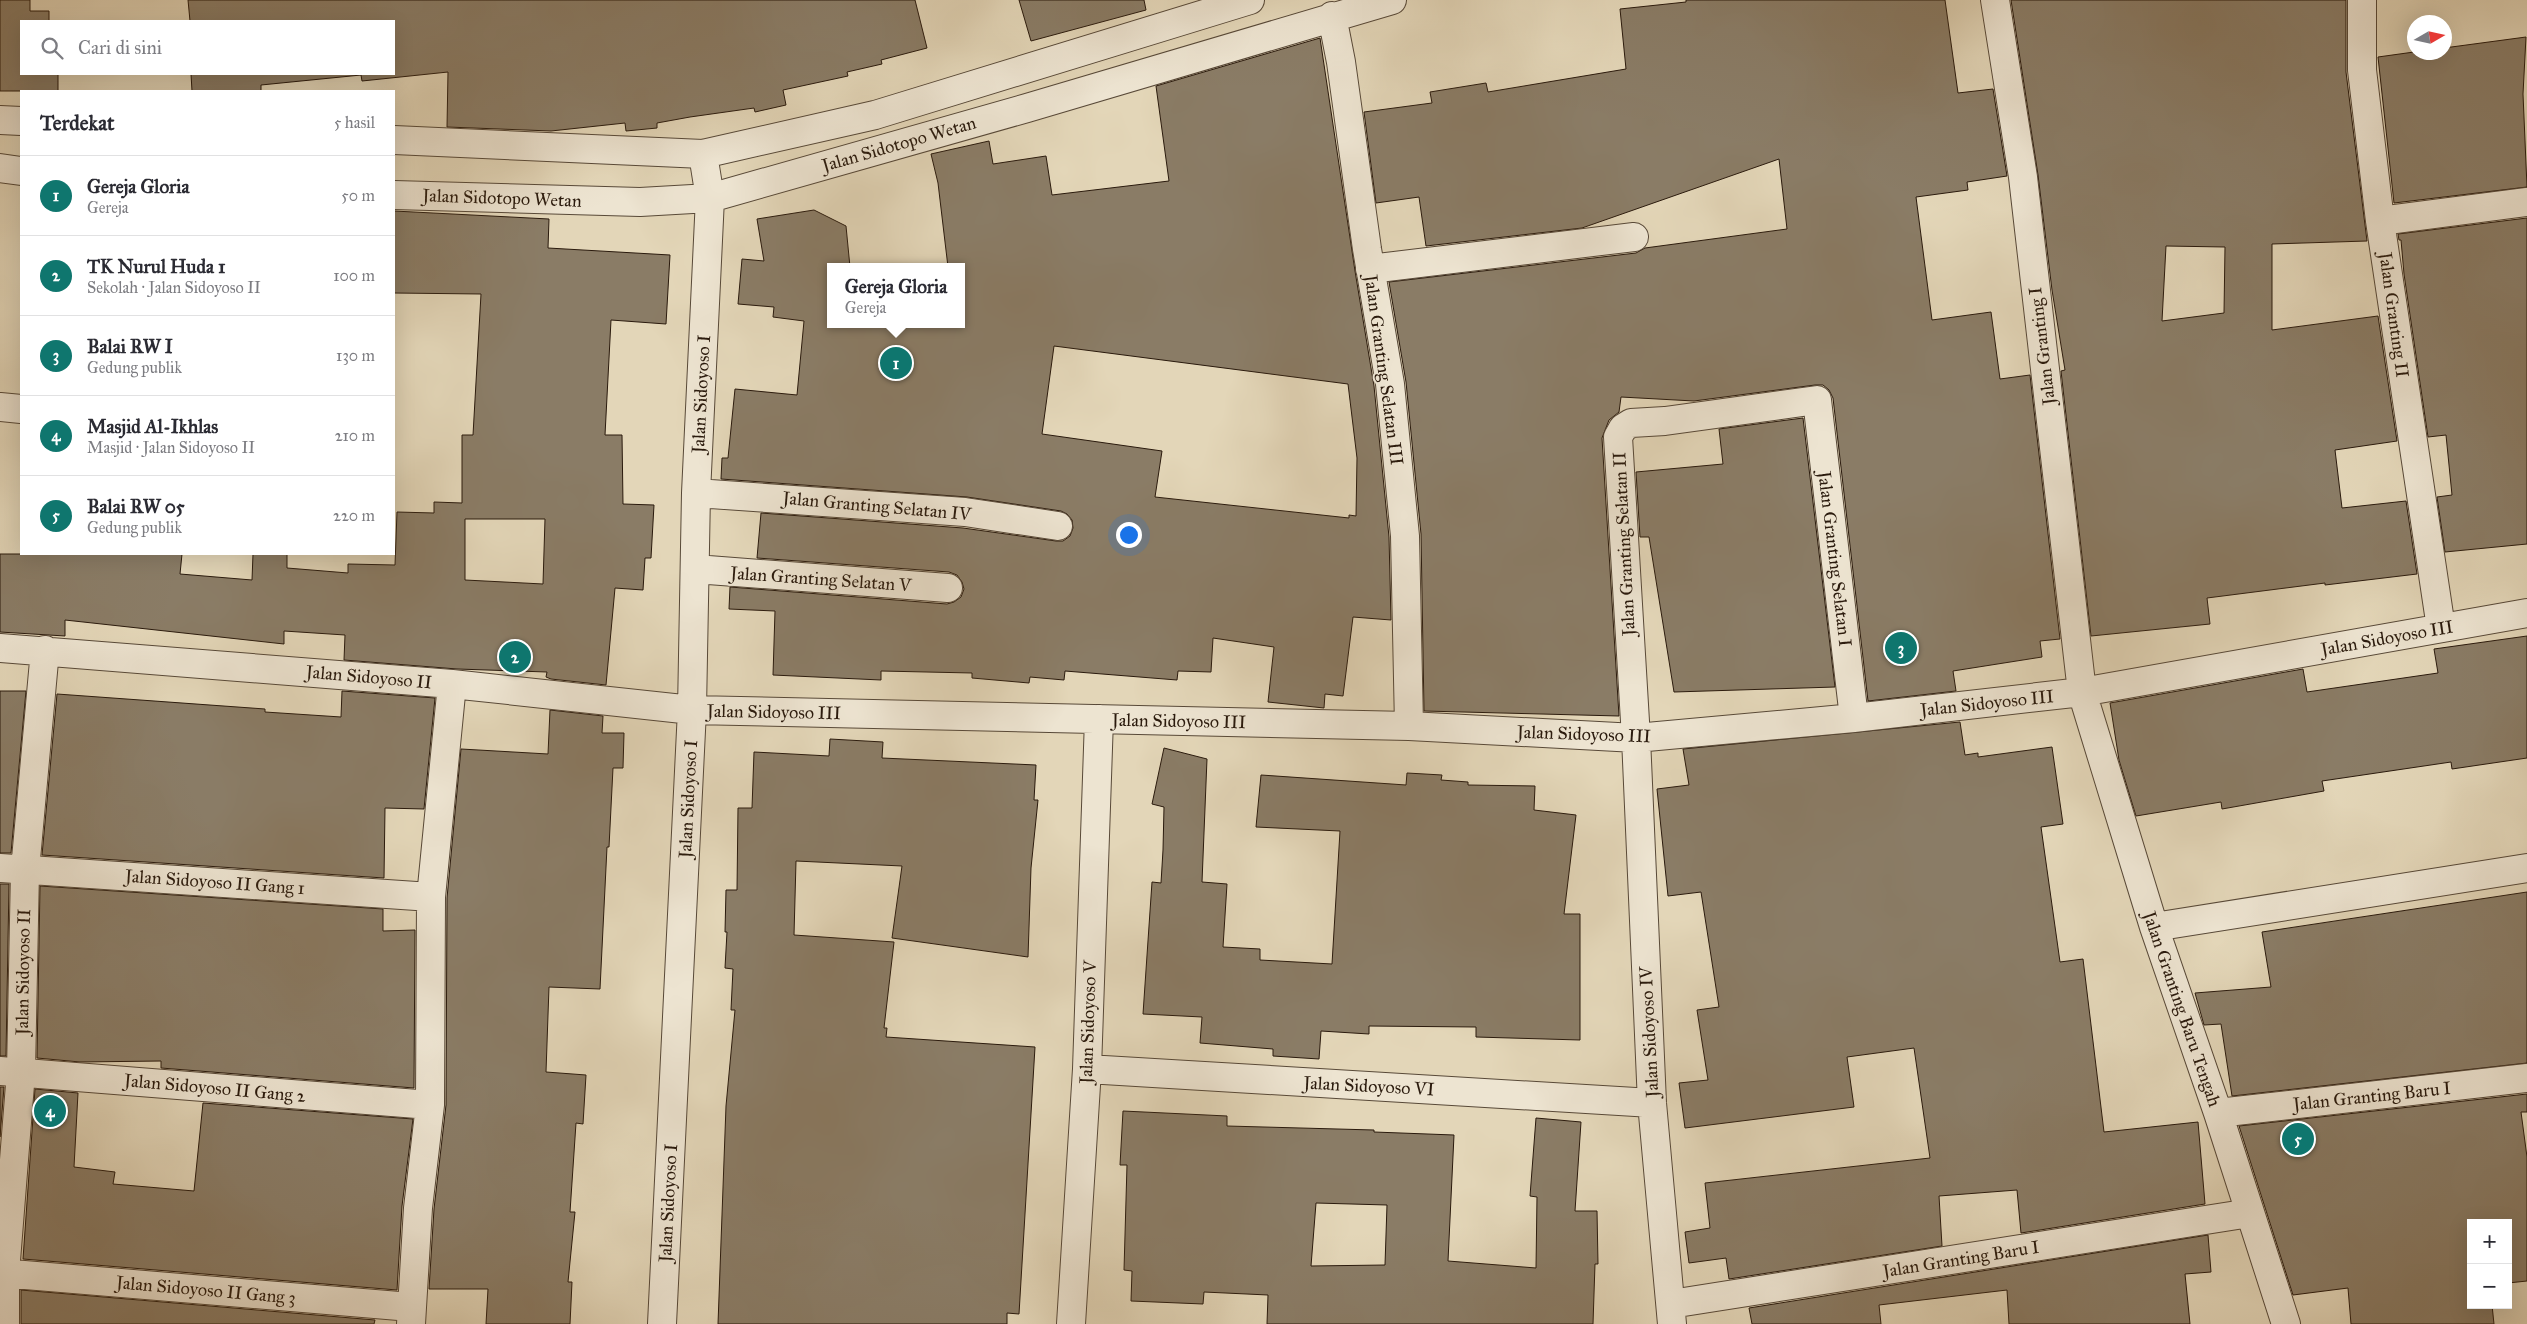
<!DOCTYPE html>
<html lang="id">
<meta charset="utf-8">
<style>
:root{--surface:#fff;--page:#f2f2f3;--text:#2b2b33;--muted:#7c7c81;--line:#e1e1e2;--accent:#0f766e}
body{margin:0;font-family:"IM FELL Great Primer",serif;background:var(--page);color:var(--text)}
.controls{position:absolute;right:15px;bottom:15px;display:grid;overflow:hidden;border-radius:0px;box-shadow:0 5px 20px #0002}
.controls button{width:45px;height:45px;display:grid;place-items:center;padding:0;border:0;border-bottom:1px solid var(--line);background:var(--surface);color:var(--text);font:25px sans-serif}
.compass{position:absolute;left:2407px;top:15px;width:45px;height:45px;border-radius:50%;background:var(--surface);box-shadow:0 5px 20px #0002;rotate:81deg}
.you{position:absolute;left:1128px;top:534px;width:18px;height:18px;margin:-12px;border:4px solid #fff;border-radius:50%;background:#1a73e8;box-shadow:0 0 0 8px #1a73e833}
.badge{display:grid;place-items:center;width:32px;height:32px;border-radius:50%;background:var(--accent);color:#fff;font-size:16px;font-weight:700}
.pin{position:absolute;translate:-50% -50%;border:2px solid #fff;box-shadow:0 1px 5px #0006}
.popup{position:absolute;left:827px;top:263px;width:138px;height:65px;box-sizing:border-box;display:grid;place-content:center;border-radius:0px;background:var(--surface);filter:drop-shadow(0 1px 4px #0005);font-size:16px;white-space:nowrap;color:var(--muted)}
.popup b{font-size:19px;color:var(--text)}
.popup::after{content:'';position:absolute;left:50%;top:100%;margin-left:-10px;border:10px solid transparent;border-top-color:var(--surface)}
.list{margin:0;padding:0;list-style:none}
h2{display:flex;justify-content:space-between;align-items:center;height:65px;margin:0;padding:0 20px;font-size:21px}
h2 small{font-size:16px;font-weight:400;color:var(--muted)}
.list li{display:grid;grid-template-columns:32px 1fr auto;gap:15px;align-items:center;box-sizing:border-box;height:80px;padding:0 20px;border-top:1px solid var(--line)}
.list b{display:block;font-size:19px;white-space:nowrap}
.list p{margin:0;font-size:16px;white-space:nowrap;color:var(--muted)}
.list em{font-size:16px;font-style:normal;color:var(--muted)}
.icon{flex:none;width:28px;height:28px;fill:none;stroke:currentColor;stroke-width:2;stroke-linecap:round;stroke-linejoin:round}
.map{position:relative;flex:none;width:2527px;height:1324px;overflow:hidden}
.search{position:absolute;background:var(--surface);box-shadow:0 5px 20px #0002;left:20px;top:20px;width:375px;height:55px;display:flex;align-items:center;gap:12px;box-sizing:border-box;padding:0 18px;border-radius:0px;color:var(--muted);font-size:19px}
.panel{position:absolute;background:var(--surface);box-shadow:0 5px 20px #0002;left:20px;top:90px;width:375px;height:465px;border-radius:0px}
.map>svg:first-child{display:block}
.building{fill:#8a7c66;stroke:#2a1a0d;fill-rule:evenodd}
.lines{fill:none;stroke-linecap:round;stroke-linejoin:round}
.street-casing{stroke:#584938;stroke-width:30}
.street{stroke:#ede4d1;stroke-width:28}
.labels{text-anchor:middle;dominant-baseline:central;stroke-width:4;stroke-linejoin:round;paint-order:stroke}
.street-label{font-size:18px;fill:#2a1a0d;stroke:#ede4d1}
</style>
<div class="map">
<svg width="2527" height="1324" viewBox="0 0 2527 1324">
<rect width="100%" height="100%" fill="#e3d6b8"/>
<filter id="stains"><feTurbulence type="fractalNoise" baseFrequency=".004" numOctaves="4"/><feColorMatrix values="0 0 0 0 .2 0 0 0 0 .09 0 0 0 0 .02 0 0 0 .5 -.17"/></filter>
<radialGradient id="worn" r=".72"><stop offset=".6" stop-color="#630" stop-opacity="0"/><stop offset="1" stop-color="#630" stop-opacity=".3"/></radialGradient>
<path class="building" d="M0,0H30V11H49V21H21V74H58V91H0Z
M188,0H915L927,48L881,60L882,64L847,72L848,76L783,90L786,105L755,112L754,108L690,117L657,123V128L626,131L625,123L551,131L447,127L448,72L362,81L361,75L261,85V91H192L191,74H394V21H190Z
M1019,0H1144L1146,10L1031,41Z
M1686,0H1945L1958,93L1993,89L2007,176L1967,182L1968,190L1916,197L1932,320L1991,312L2000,379L2030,375L2060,639L2040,641L2042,657L1953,671L1956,691L1868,701L1833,398L1829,390L1823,385H1815L1694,401L1621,397L1619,412L1609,420L1602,438L1619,716L1424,711L1421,534L1406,382L1389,282L1636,253L1645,248L1787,229L1779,159L1582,228L1426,246L1419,197L1376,203L1364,112L1432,103L1430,92L1486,83L1488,92L1626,69L1620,9L1686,2Z
M2011,0H2346V72L2367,241L2272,244V330L2378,316L2397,441L2335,450L2342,508L2406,501L2417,574L2325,585V583L2207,598L2210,624L2091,636L2061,371L2065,370L2052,290L2038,175ZM2166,246L2225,247L2224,313L2162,321Z
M2526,37L2523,94L2527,187L2394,203L2378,57L2414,52H2444V48Z
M1320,38L1355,271L1374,386L1389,537L1391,620L1353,617L1343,696L1325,694L1324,708L1268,702L1274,647L1213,638L1211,672L1178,671L1177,680L1065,671L1064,680L1030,677L1029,683L972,678V673L881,671V680L773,675L775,611L729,609L730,587L947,604L954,602L961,597L964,589L962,582L957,575L949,572L757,558L761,513L963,528L1056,541H1063L1070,536L1073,528L1072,520L1067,514L1061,511L967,497L721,479L722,458H728L735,389L797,395L804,321L773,317L774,307L738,304L742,259L764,261L757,219L814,210L846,226L850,267H831V324H961V267H948L938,183L931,154L989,141L993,164L1046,156L1052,195L1169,181L1156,86ZM1054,346L1348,384L1357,458L1356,516L1349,515V518L1155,497L1162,451L1042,434Z
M394,211L549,219L548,248L670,255L666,324L611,320L605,435H622L623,504L654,505L651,558H645L643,590L615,588L606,685L551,679L546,677L547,672L457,669L344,660L345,635L284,631V644L65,620V636L0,632V554H182L180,574L252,580L253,554H287V568L348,573V564L395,565L397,512L434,513V502L462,503V435H473L481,294L394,293ZM465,519H545L543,584L465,580Z
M2527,218V544L2445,552L2437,497L2452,495L2446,435L2428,437L2404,274L2401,240H2399L2398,234Z
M1803,418L1835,687L1674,692L1649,537H1640L1636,472L1723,464L1719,429Z
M2527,636V758L2452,769L2451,762L2322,781L2324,791L2222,809L2221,802L2136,816L2119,760L2110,703L2303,669L2307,692L2438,673L2434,649Z
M0,691H26L11,853H0Z
M342,691L435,698L424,809L385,808L384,878L42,855L57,694L265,709V712L341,717Z
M550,710L603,716L602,733H624L623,768H613L609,847H607L600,989L549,987L546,1072L586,1075L583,1124L576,1123L570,1212H575L568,1282H572L570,1324H486L488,1289H429L434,1209L446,1105L447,898L461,749L548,754Z
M1960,722L1965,755L1978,753V757L2052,747L2063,824L2041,827L2060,962L2083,959L2104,1132L2198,1122L2205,1204L2021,1233L2017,1190L1939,1196L1942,1246L1729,1279L1726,1258L1689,1263L1685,1232L1710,1228L1705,1183L1930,1158L1914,1048L1847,1057L1854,1107L1685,1128L1679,1083L1708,1080L1697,1010L1719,1007L1701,892L1668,896L1657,789L1689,785L1683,749Z
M830,739L883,742L882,758L1036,765L1034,800H1038L1031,868L1028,957L892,938L902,866L796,861L794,935L894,942L884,1028H887L886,1037L1035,1047L1019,1314L1007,1313V1324H718L726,1106L735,1010H731L733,969L725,968L727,932H725L726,890H737L738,808H752L754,752L829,756Z
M1164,748L1207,759L1202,882L1227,884L1223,947L1260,949V960L1332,964L1340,831L1256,827L1261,775L1406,785L1407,773L1442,775L1441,780L1468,782V785L1535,786L1534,810L1576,815L1564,914H1580V1040L1476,1037V1027L1369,1026V1034L1321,1031L1319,1059L1273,1056V1049L1200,1043L1202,1017L1143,1014L1152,882L1161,883L1163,850L1164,807L1152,804Z
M0,884H9L6,1056H0Z
M40,886L383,909V931L415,930L414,1088L161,1068V1061L80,1062L37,1058Z
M2527,892V1063L2232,1096L2221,1024L2204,1025L2195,993L2271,987L2262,932Z
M0,1087H4L0,1137Z
M35,1089L78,1093L74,1167L115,1172L113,1184L194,1191L203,1103L413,1119L402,1206L397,1290L23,1259Z
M2527,1094V1112H2521L2527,1157V1281L2508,1283V1223H2471V1305H2492L2494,1324H2351L2348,1288L2293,1295L2239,1126Z
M1123,1111L1227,1116V1126L1374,1130V1132L1454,1135L1448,1261L1536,1268L1537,1197L1530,1196L1536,1118L1581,1122L1575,1211H1597L1598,1264H1595L1593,1324H1267L1268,1295L1204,1292L1203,1304L1131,1301L1132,1271L1124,1270L1127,1165H1120ZM1316,1203L1387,1205L1385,1265L1311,1266Z
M2208,1235L2211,1272L2185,1274L2190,1324H2009L2007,1290L1879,1305L1881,1324H1752L1749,1308Z
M21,1290L375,1320L374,1324H21Z"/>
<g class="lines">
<defs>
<path id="street" d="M1995,0L2023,177L2082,692L2154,927L2218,1113L2286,1324
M2362,0V70L2380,221L2441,628
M1332,16L1341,62L1367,249L1390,384L1405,536L1409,726
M0,120L21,121
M394,140L703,154L875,115L1250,0
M0,168L21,171
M394,195L640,202L710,198L1027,108L1392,0
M2380,221L2527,202
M1370,269L1634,237
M0,407L21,409
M696,493L965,512L1058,526
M695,569L948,588
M0,648L452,684L692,710L1409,726L1636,738L1854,718L2082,692L2527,613
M0,868L431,897
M2154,927L2527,868
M1087,1069L1652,1103
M0,1071L430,1105
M2218,1113L2527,1078
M0,1273L411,1307
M1671,1304L2250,1213
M5,1324V1273L21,1072L25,870L45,650
M411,1324L418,1208L430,1105L431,897L452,684
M662,1324L692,710L696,493L710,198L703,154
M1071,1324L1087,1069L1099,719
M1672,1324L1652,1103L1636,738L1618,437L1623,428L1631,423L1665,421L1817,400L1854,718"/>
</defs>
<use href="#street" class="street-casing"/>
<use href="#street" class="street"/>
</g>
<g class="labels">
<g class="street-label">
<text transform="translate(899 144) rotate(-16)">Jalan Sidotopo Wetan</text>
<text transform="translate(502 198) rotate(2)">Jalan Sidotopo Wetan</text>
<text transform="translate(2394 315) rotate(82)">Jalan Granting II</text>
<text transform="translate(2042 346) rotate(-97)">Jalan Granting I</text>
<text transform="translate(1384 370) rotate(82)">Jalan Granting Selatan III</text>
<text transform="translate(701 394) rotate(-87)">Jalan Sidoyoso I</text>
<text transform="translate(877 506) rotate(5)">Jalan Granting Selatan IV</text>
<text transform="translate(1624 544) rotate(-93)">Jalan Granting Selatan II</text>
<text transform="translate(1835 559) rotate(83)">Jalan Granting Selatan I</text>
<text transform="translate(821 579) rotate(4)">Jalan Granting Selatan V</text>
<text transform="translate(2387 638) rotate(-10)">Jalan Sidoyoso III</text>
<text transform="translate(369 677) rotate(5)">Jalan Sidoyoso II</text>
<text transform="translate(1987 703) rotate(-6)">Jalan Sidoyoso III</text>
<text transform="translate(774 712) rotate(1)">Jalan Sidoyoso III</text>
<text transform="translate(1179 721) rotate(1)">Jalan Sidoyoso III</text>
<text transform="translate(1584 734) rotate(2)">Jalan Sidoyoso III</text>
<text transform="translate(688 799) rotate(-87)">Jalan Sidoyoso I</text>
<text transform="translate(215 882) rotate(4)">Jalan Sidoyoso II Gang 1</text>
<text transform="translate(23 972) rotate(-89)">Jalan Sidoyoso II</text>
<text transform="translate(2182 1009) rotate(71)">Jalan Granting Baru Tengah</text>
<text transform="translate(1088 1022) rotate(-88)">Jalan Sidoyoso V</text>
<text transform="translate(1649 1032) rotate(-93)">Jalan Sidoyoso IV</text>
<text transform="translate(1369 1086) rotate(3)">Jalan Sidoyoso VI</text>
<text transform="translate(215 1088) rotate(5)">Jalan Sidoyoso II Gang 2</text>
<text transform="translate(2372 1096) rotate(-6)">Jalan Granting Baru I</text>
<text transform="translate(668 1203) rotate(-87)">Jalan Sidoyoso I</text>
<text transform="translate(1961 1259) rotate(-9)">Jalan Granting Baru I</text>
<text transform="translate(206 1290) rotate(5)">Jalan Sidoyoso II Gang 3</text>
</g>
</g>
<rect width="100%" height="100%" filter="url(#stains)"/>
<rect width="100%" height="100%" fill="url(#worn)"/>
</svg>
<div class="controls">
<button>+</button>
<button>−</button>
</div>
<svg class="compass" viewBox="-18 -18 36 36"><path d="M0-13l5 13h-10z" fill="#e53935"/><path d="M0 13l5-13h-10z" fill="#7c7c81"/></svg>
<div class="you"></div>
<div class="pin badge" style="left:896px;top:363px">1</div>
<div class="popup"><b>Gereja Gloria</b>Gereja</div>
<div class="pin badge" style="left:515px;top:657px">2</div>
<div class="pin badge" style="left:1901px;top:648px">3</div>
<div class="pin badge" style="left:50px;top:1111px">4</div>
<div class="pin badge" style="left:2298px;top:1139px">5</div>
<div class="search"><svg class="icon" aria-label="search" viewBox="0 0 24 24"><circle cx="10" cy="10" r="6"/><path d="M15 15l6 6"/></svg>Cari di sini</div>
<section class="panel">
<h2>Terdekat<small>5 hasil</small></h2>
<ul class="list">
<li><span class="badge">1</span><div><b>Gereja Gloria</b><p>Gereja</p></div><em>50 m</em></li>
<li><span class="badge">2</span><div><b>TK Nurul Huda 1</b><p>Sekolah · Jalan Sidoyoso II</p></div><em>100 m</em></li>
<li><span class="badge">3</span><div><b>Balai RW I</b><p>Gedung publik</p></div><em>130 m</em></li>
<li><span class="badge">4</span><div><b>Masjid Al-Ikhlas</b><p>Masjid · Jalan Sidoyoso II</p></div><em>210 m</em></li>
<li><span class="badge">5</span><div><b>Balai RW 05</b><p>Gedung publik</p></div><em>220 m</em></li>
</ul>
</section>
</div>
